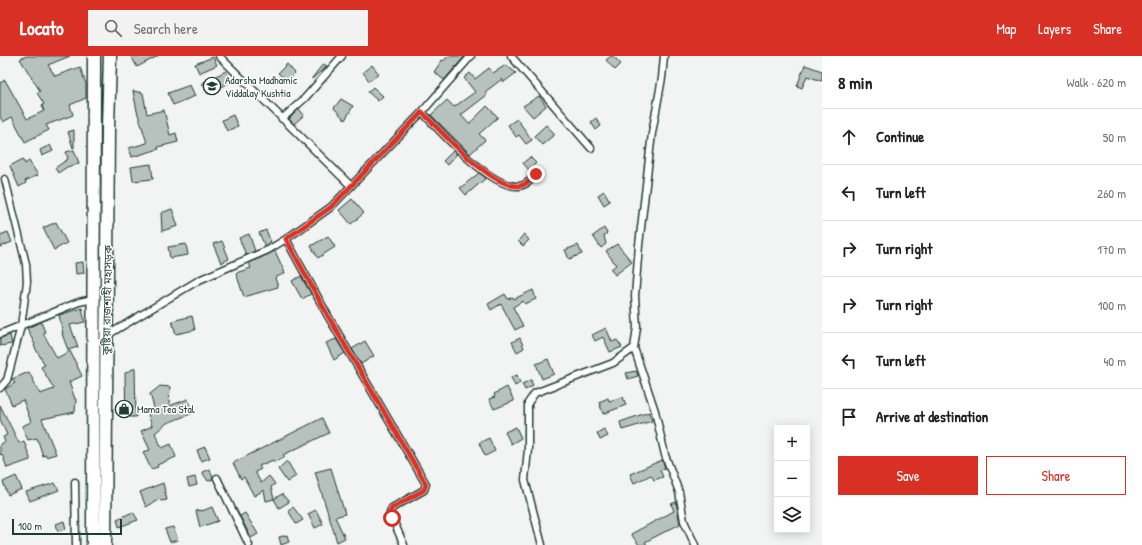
<!DOCTYPE html>
<meta charset="utf-8">
<style>
:root{--surface:#fff;--page:#f2f2f2;--text:#202124;--muted:#757577;--line:#e0e0e0;--accent:#d93025}
body{margin:0;font-family:"Patrick Hand","Noto Sans Bengali",sans-serif;background:var(--page);color:var(--text)}
.controls{position:absolute;right:12px;bottom:12px;display:grid;overflow:hidden;border-radius:0px;box-shadow:0 2px 10px #0003}
.controls button{width:36px;height:36px;display:grid;place-items:center;padding:0;border:0;border-bottom:1px solid var(--line);background:var(--surface);color:var(--text);font:20px sans-serif}
.scale{position:absolute;left:12px;bottom:10px;width:110px;box-sizing:border-box;padding-left:4px;border:2px solid #1f3d34;border-top:0;font-size:11px;line-height:14px;white-space:nowrap;color:#1f3d34;-webkit-text-stroke:3px #fff;paint-order:stroke}
.stop{position:absolute;width:12px;height:12px;margin:-9px;border:3px solid #d93025;border-radius:50%;background:#fff}
.stop.end{background:#d93025;border-color:#fff;box-shadow:0 1px 4px #0008}
.list{margin:0;padding:0;list-style:none}
h2{display:flex;justify-content:space-between;align-items:center;height:52px;margin:0;padding:0 16px;font-size:17px}
h2 small{font-size:13px;font-weight:400;color:var(--muted)}
.list li{display:grid;grid-template-columns:26px 1fr auto;gap:12px;align-items:center;box-sizing:border-box;height:56px;padding:0 16px;border-top:1px solid var(--line)}
.list b{display:block;font-size:15px;white-space:nowrap}
.list em{font-size:13px;font-style:normal;color:var(--muted)}
.actions{display:flex;gap:8px;padding:12px 16px}
.actions a{flex:1;padding:9px 0;border:1px solid var(--accent);border-radius:0px;text-align:center;font-size:14px;color:var(--accent)}
.actions .main{background:var(--accent);color:#fff}
.icon{flex:none;width:22px;height:22px;fill:none;stroke:currentColor;stroke-width:2;stroke-linecap:round;stroke-linejoin:round}
.map{position:relative;flex:none;width:822px;height:489px;overflow:hidden}
header{display:flex;align-items:center;gap:24px;box-sizing:border-box;height:56px;padding:0 20px;background:var(--accent);color:#fff}
header strong{font-size:19px}
nav{display:flex;gap:22px;margin-inline-start:auto;font-size:14px}
.search{width:280px;height:36px;background:var(--page);display:flex;align-items:center;gap:10px;box-sizing:border-box;padding:0 14px;border-radius:0px;color:var(--muted);font-size:15px}
main{display:flex}
aside{flex:1;background:var(--surface)}
.map>svg:first-child{display:block}
.building{fill:#b7c1bd;stroke:#1f3d34}
.lines{fill:none;stroke-linecap:round;stroke-linejoin:round}
.street-casing{stroke:#1f3d34;stroke-width:9}
.highway-casing{stroke:#1f3d34;stroke-width:15}
.street{stroke:#fff;stroke-width:6}
.highway{stroke:#fff;stroke-width:12}
.route{stroke:#d93025;stroke-width:5}
.labels{text-anchor:middle;dominant-baseline:central;stroke-width:3;stroke-linejoin:round;paint-order:stroke}
.poi-label{font-size:11px;fill:#1f3d34;stroke:#fff;text-anchor:start}
.street-label{font-size:11px;fill:#1f3d34;stroke:#fff}
</style>
<header>
<strong>Locato</strong>
<div class="search"><svg class="icon" aria-label="search" viewBox="0 0 24 24"><circle cx="10" cy="10" r="6"/><path d="M15 15l6 6"/></svg>Search here</div>
<nav><a>Map</a><a>Layers</a><a>Share</a></nav>
</header>
<main>
<div class="map">
<svg width="822" height="489" viewBox="0 0 822 489">
<rect width="100%" height="100%" fill="#f2f3f3"/>
<filter id="ink" filterUnits="userSpaceOnUse"><feTurbulence type="fractalNoise" baseFrequency=".025" numOctaves="2"/><feDisplacementMap in="SourceGraphic" scale="8" xChannelSelector="R" yChannelSelector="G"/><feConvolveMatrix kernelMatrix="1 2 1 2 8 2 1 2 1" color-interpolation-filters="sRGB"/></filter>
<g filter="url(#ink)">
<path class="building" d="M26,0H70L48,9L55,20L80,11L86,28V42L70,49L73,59L46,69L49,74L25,86L12,61L3,66L0,61V27L5,24L27,63L44,55L42,49L44,48L37,37L40,35L20,3Z
M131,0H158L137,11Z
M449,0H465L444,24L434,16L442,4L443,5Z
M611,0H613L621,8L615,14L606,4Z
M213,1L217,9L199,17L195,8Z
M287,8L295,17L287,25L278,17Z
M323,8L327,10L312,23V22Z
M372,9L379,18L369,25L363,16Z
M506,9L516,17L504,26L502,23L485,36L487,39L461,59L469,68L487,50L498,61L479,78L485,84L470,98L431,59L447,44L454,51L475,36L464,22L470,17L475,23L489,12L493,17Z
M805,9L822,15V25L807,20L802,32L797,30Z
M226,15L232,25L208,38L202,27Z
M190,29L195,40L173,49L168,37Z
M373,31L383,40L378,45L368,36Z
M133,35L143,37L147,58L164,54L170,79L176,77L178,86L158,91L159,93L132,101L129,92L147,87L137,55Z
M539,40L546,50L533,61L523,50Z
M341,43L353,50L345,64L334,52Z
M299,53L304,59L294,68L289,63Z
M233,59L238,70L227,75L222,64Z
M596,62L601,70L596,74L591,66Z
M517,63L532,84L526,88L519,79L516,81L508,69Z
M546,69L555,78L542,89L534,80Z
M74,74V92H73L68,76Z
M50,89L53,95L42,100L40,94Z
M74,94L79,107L67,111L58,117L55,112L68,103L66,96Z
M453,95L457,98L447,109L443,105Z
M530,101L536,107L529,114L523,107Z
M23,103L25,108L29,105L38,119L25,125L26,127L19,131L10,110Z
M151,108L153,123L133,125L131,111Z
M479,117L486,122L466,139L460,132Z
M604,135L610,145L604,149L598,139Z
M352,143L364,157L351,168L339,154Z
M172,153L178,170L162,175L161,157Z
M56,166L67,187L54,194L43,172Z
M604,172L607,177L604,180L606,188L601,192L593,180Z
M266,174L271,186L265,190L259,177Z
M8,176L12,186L0,191V179Z
M249,178L255,195L246,199L239,182Z
M524,178L529,184L523,190L518,185Z
M328,180L335,191L318,202L311,190Z
M222,185L229,203L221,207L213,188Z
M186,188L188,199L170,202L168,191Z
M617,188L632,206L615,219L611,213L616,209L606,195Z
M578,189L582,198L569,203L565,194Z
M275,195L285,217L275,222L278,231L244,241L236,217L251,212L249,207Z
M83,206L84,217L76,218L75,207Z
M301,220L311,238L302,243L292,225Z
M533,234L536,243L525,248L523,245L513,251L523,270L515,274L501,248L491,254L488,248L505,238L508,243L513,241L514,243Z
M82,252L85,266L70,269L78,291L68,294L62,278H63L59,259Z
M192,260L195,274L176,278L172,265Z
M41,266L45,276L43,277L57,302L70,295L82,320L69,326L75,343H76L75,356L42,363L56,398L46,401V399L43,400L37,382L28,384L22,370L31,366L23,344L12,349L5,333L15,327L12,323L29,316L40,338L54,333L41,311L45,309L34,290L35,289L27,272Z
M606,272L612,286L617,284L622,291L610,296L603,281L595,285L592,279Z
M10,279L12,288L0,290V282Z
M520,282L524,292L517,296L512,286Z
M336,283L345,297L334,304L326,287Z
M365,285L374,300L361,308L352,293Z
M548,303L554,318L542,323L536,308Z
M135,312L136,361H126L125,317Z
M636,315L638,320L628,323L626,317Z
M517,319L520,327L515,330L511,321Z
M531,324L533,330L525,334L522,328Z
M160,330L170,331L169,350L188,343L193,357L167,367L155,377L162,392L171,388L176,401L157,409L158,411L151,413L143,396L150,394L141,375L152,370L148,358L155,355L150,338Z
M507,331L514,345L494,353L489,343L495,341L494,338Z
M623,341L626,349L603,358L599,346L608,342L609,345Z
M0,349L19,387L24,385L30,402V404L7,412L2,398L0,399V388L5,386L3,381L7,379L0,363Z
M649,356L652,365L622,374L620,366Z
M322,362L329,377L283,399L285,401L274,406L273,404L259,410L261,413L255,416L261,427L269,420L275,428L271,431L274,443L282,438L289,446L279,452L274,443L266,445L264,434L254,440L244,421L241,423L233,407Z
M516,371L521,382L511,388L505,376Z
M604,373L608,380L600,384L597,377Z
M489,382L495,395L485,400L479,387Z
M205,391L210,402L201,405L197,394Z
M662,404L665,412L660,414L663,421L654,424L651,419L634,427L630,418Z
M287,405L296,420L287,426L278,413Z
M331,412L345,458L335,461L345,482L337,486L315,416Z
M210,413L213,423L208,425L202,416Z
M16,420L22,433L8,439L3,426Z
M195,421L197,429L189,431L187,423Z
M55,427L59,434L30,445L26,436Z
M163,427L167,444L161,445L160,443L146,451L140,436Z
M676,446L680,468L645,486L647,489H639L631,478L674,455L671,448Z
M212,451L218,465L200,471L196,455L202,454V455Z
M293,451L303,464L296,468L288,454Z
M316,454L323,468L315,472L308,458Z
M133,456L138,464L119,471L117,463Z
M245,457L258,478L251,482L240,460Z
M64,465L66,473L58,475L56,468Z
M173,471L178,484L170,486L165,473Z
M287,479L289,486L281,489L279,481Z"/>
<g class="lines">
<defs>
<path id="street" d="M219,0L351,130
M511,0L591,92
M664,0L662,22L652,77L639,189L635,240L637,271L634,292L655,355L665,399L679,436L684,465L695,489
M422,56C440,75 491,133 519,130C527,129 531,124 536,118
M282,63L305,42L342,0
M286,183L328,260L426,428L424,434L392,452L390,457L404,489
M0,278L79,246L93,243
M106,280L199,224L268,194L286,183L331,151L422,56L471,0
M0,332L7,324L10,313L21,270L27,226L26,208L5,123
M217,422L249,489
M75,426L76,489
M542,489L525,424L528,393V347L535,337L613,307L634,292"/>
<path id="highway" d="M93,489L94,0
M105,489L108,72L110,0"/>
</defs>
<use href="#street" class="street-casing"/>
<use href="#highway" class="highway-casing"/>
<use href="#street" class="street"/>
<use href="#highway" class="highway"/>
</g>
</g>
<g class="lines" filter="url(#ink)">
<path class="route" d="M392,462L390,456L392,452L424,434L426,428L328,260L286,183L331,151L422,56C441,75 491,132 519,130C527,129 531,124 536,118"/>
</g>
<defs>
<symbol id="school-ring" viewBox="-11 -11 22 22"><circle r="9.5" fill="#fff" stroke="#1f3d34" stroke-width="1.5"/><path d="M0-5L7-2L0 1L-7-2ZM-4 1L0 2.5L4 1V4Q0 6-4 4Z" fill="#1f3d34"/></symbol>
<symbol id="shop-ring" viewBox="-11 -11 22 22"><circle r="9.5" fill="#fff" stroke="#1f3d34" stroke-width="1.5"/><path d="M-5-2.5h2.3a2.7 3.5 0 0 1 5.4 0H5L5.5 6h-11ZM-1.5-2.5h3a1.5 2.3 0 0 0-3 0Z" fill="#1f3d34"/></symbol>
</defs>
<g fill-rule="evenodd">
<use href="#school-ring" x="202" y="20" width="20" height="20"/>
<use href="#shop-ring" x="114" y="343" width="20" height="20"/>
</g>
<g class="labels">
<g class="poi-label">
<text x="225" y="24">Adarsha Madhamic<tspan x="225" dy="13">Viddalay Kushtia</tspan></text>
<text x="137" y="353">Mama Tea Stal</text>
</g>
<g class="street-label">
<text transform="translate(107 244) rotate(-89)">কুষ্টিয়া রাজশাহী মহাসড়ক</text>
</g>
</g>
</svg>
<div class="controls">
<button>+</button>
<button>−</button>
<button><svg class="icon" aria-label="layers" viewBox="0 0 24 24"><path d="M12 4l9 5-9 5-9-5zM3 14l9 5 9-5"/></svg></button>
</div>
<div class="scale">100 m</div>
<div class="stop" style="left:392px;top:462px"></div>
<div class="stop end" style="left:536px;top:118px"></div>
</div>
<aside>
<h2>8 min<small>Walk · 620 m</small></h2>
<ul class="list">
<li><svg class="icon" aria-label="ahead" viewBox="0 0 24 24"><path d="M12 20V5M6 11l6-6 6 6"/></svg><div><b>Continue</b></div><em>50 m</em></li>
<li><svg class="icon" aria-label="left" viewBox="0 0 24 24"><path d="M17 20v-9H6M10 6l-5 5 5 5"/></svg><div><b>Turn left</b></div><em>260 m</em></li>
<li><svg class="icon" aria-label="right" viewBox="0 0 24 24"><path d="M7 20v-9h11M14 6l5 5-5 5"/></svg><div><b>Turn right</b></div><em>170 m</em></li>
<li><svg class="icon" aria-label="right" viewBox="0 0 24 24"><path d="M7 20v-9h11M14 6l5 5-5 5"/></svg><div><b>Turn right</b></div><em>100 m</em></li>
<li><svg class="icon" aria-label="left" viewBox="0 0 24 24"><path d="M17 20v-9H6M10 6l-5 5 5 5"/></svg><div><b>Turn left</b></div><em>40 m</em></li>
<li><svg class="icon" aria-label="arrive" viewBox="0 0 24 24"><path d="M6 21V4h12l-3 4 3 4H6"/></svg><div><b>Arrive at destination</b></div></li>
</ul>
<div class="actions"><a class="main">Save</a><a>Share</a></div>
</aside>
</main>
